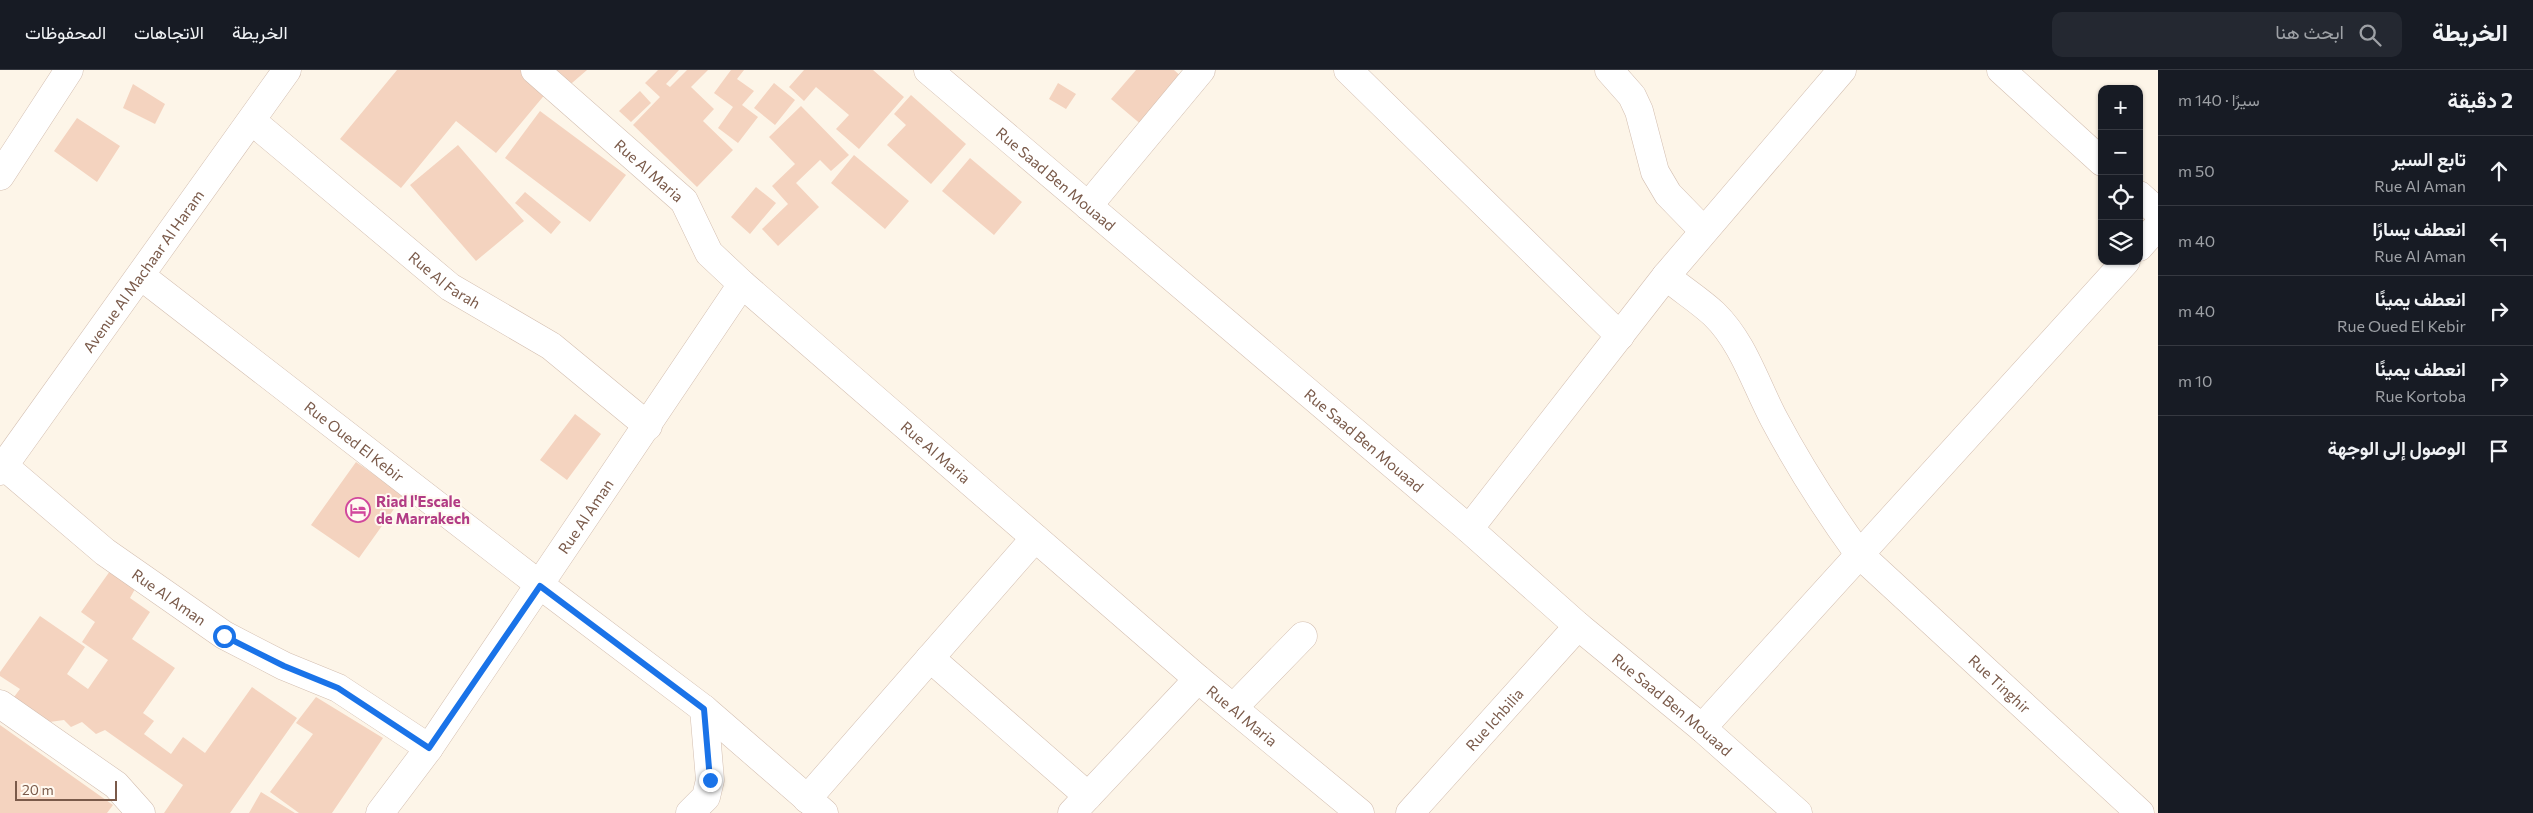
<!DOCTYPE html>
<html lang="ar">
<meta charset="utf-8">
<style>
:root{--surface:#171b24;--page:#242831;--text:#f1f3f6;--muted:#9ea1a6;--line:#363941}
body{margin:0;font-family:Commissioner,Vazirmatn,sans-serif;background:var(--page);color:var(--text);direction:rtl}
.controls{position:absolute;right:15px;top:15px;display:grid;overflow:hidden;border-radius:10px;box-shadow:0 1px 4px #0004}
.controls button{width:45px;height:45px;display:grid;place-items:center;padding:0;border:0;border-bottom:1px solid var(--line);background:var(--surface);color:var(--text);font:25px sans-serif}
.scale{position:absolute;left:15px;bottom:12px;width:102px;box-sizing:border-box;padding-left:5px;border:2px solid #7a5a4a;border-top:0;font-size:14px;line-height:18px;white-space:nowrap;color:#7a5a4a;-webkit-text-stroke:4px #fff9f0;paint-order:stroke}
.stop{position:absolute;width:15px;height:15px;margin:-11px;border:4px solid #1a73e8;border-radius:50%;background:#fff}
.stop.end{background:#1a73e8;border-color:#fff;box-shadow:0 1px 5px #0008}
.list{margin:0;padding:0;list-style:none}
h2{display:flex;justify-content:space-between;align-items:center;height:65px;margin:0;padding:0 20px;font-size:21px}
h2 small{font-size:16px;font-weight:400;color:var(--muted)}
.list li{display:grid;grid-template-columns:32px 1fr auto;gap:15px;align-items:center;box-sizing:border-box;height:70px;padding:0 20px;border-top:1px solid var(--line)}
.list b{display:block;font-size:19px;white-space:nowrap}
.list p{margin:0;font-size:16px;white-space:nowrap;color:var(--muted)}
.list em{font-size:16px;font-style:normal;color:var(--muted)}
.icon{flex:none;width:28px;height:28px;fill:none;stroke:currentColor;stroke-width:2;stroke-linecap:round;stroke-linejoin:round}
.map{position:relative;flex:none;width:2158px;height:743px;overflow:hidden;direction:ltr}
header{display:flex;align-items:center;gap:30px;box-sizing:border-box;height:70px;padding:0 25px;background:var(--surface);border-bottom:1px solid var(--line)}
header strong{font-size:24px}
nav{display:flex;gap:28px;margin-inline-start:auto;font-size:18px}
.search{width:350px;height:45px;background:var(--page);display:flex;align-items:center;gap:12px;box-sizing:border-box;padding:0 18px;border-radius:10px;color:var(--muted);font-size:19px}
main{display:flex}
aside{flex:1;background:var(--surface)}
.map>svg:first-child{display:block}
.building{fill:#f4d3bf}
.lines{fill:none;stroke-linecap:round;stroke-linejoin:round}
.minor-casing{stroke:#d3beb0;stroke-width:29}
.minor{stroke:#fff;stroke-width:28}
.route{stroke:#1a73e8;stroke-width:6}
.labels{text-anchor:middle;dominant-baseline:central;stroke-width:4;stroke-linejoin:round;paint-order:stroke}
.street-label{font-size:15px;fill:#7a5a4a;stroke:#fff9f0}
.hotel-label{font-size:15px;font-weight:bold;fill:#b23c85;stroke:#fff9f0;text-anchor:start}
</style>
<header>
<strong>الخريطة</strong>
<div class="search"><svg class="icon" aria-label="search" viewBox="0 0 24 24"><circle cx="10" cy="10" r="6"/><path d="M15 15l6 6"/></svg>ابحث هنا</div>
<nav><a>الخريطة</a><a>الاتجاهات</a><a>المحفوظات</a></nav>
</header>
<main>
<aside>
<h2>2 دقيقة<small>سيرًا · 140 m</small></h2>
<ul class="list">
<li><svg class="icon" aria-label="ahead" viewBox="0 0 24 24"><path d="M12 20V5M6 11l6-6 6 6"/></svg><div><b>تابع السير</b><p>Rue Al Aman</p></div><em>50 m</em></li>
<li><svg class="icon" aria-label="left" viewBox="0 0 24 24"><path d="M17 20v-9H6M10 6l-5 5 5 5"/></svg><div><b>انعطف يسارًا</b><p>Rue Al Aman</p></div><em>40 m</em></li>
<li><svg class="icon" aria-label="right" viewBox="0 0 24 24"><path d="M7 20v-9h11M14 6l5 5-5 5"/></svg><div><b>انعطف يمينًا</b><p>Rue Oued El Kebir</p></div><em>40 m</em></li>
<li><svg class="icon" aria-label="right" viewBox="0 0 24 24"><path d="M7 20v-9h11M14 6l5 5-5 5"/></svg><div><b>انعطف يمينًا</b><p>Rue Kortoba</p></div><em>10 m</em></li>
<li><svg class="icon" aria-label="arrive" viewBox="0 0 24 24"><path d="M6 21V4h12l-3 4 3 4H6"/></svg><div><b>الوصول إلى الوجهة</b></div></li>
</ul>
</aside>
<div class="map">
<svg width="2158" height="743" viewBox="0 0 2158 743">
<rect width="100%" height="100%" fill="#fdf5e8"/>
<path class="building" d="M397,0H520L547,22L496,83L456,51L401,118L340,69Z
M549,0H587L565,19Z
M658,0H679L666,14L670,17L687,0H708L691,17L714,39L703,51L733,80L697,117L633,55L660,27L645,13Z
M731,0H744L737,9L754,21L742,35L758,47L738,73L718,58L733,37L714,23Z
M804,0H873L904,27L859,79L836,59L849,45L816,17L804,31L789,17Z
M1136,0H1174L1184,9L1143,56L1111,29Z
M774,13L795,30L775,55L754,38Z
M1058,13L1076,24L1066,39L1049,29Z
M133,14L165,34L155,54L123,38Z
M640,21L651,33L631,52L619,41Z
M911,25L966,74L931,114L887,75L906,55L894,44Z
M801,36L849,85L831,101L820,90L796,113L819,137L778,176L762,159L788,134L772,116L795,94L769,67Z
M540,41L626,105L590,152L505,88Z
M77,48L120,76L97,112L54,81Z
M458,75L524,151L476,191L410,115Z
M854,85L909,131L885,159L831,113Z
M970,88L1022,132L994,165L942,121Z
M756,117L776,133L750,164L731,147Z
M525,122L561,152L551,164L515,133Z
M575,344L601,364L567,410L540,390Z
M356,392L404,425L359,488L311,455Z
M110,501L135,519L130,528L150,542L132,569L175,598L143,643L154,651L144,664L171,684L183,667L205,683L252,617L297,648L230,743H164L183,715L105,660L96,664L82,652L71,657L64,650L42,653L11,631L20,619L0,606V602L40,546L85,577L67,604L88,619L108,590L82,572L95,552L81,542Z
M316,627L383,668L332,743H299L270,722L313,664L296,653Z
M0,655L113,735L107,743H0Z
M261,722L295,743H249Z"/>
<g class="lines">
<defs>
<g id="minor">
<path id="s1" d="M535,0L684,131L709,183L742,214L1198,609L1360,743"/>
<path id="s2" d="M928,0L1469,459L1578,556L1702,658L1798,743"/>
<path d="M1348,0L1620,266"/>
<path d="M1609,0L1632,26L1639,41L1655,102L1668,124L1703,160"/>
<path d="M2001,0L2102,92"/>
<path id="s3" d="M252,51L450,217L551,276L648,356"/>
<path d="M0,106L69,0"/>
<path d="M2139,125L2158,142"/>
<path d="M1088,136L1201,0"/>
<path d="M2139,177L2158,156"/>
<path id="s4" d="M141,206L540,515L704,639L824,743"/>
<path id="s5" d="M1666,206C1681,219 1699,230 1714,244C1743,272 1755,313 1774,349C1799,396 1827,440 1859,484L2140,743"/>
<path id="s6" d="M4,396L105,482L224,565L284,596L338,618L429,678"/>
<path id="s7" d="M0,401L287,0"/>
<path d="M1469,459L1666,206L1842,0"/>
<path d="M930,588L1088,726"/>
<path d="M0,634L116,715L141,743"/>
<path d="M1233,638L1303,566"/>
<path d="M1702,658L2126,191"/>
<path d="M807,729L1035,468"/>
<path id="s8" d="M380,743L429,678L742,214"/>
<path d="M690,743L706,727L710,710L704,639"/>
<path d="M1072,743L1198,609"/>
<path id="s9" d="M1410,743L1578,556"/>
</g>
</defs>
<use href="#minor" class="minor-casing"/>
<use href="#minor" class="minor"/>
</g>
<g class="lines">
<path class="route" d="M224,566L284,596L338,618L429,678L540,516L704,639L710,710"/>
</g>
<defs>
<symbol id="hotel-ring" viewBox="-11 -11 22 22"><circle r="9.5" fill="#fff9f0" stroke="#d1479c" stroke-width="1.5"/><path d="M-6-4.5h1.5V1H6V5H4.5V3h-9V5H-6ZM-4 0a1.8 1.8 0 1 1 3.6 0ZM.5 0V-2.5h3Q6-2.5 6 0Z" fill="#d1479c"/></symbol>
</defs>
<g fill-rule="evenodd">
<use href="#hotel-ring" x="344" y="426" width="28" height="28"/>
</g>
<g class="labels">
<g class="street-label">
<text stroke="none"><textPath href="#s1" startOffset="152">Rue Al Maria</textPath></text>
<text stroke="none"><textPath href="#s2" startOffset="168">Rue Saad Ben Mouaad</textPath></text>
<text stroke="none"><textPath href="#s7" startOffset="246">Avenue Al Machaar Al Haram</textPath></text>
<text stroke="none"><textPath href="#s3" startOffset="250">Rue Al Farah</textPath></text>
<text stroke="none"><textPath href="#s2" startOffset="572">Rue Saad Ben Mouaad</textPath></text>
<text stroke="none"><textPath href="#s4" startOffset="270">Rue Oued El Kebir</textPath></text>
<text stroke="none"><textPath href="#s1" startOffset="558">Rue Al Maria</textPath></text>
<text stroke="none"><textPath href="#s8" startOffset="361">Rue Al Aman</textPath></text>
<text stroke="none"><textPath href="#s6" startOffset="211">Rue Al Aman</textPath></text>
<text stroke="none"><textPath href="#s5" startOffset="534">Rue Tinghir</textPath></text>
<text stroke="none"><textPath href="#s2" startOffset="978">Rue Saad Ben Mouaad</textPath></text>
<text stroke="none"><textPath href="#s1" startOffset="962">Rue Al Maria</textPath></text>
<text stroke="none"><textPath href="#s9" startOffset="126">Rue Ichbilia</textPath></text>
</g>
<g class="hotel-label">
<text x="376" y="431">Riad l'Escale<tspan x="376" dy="17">de Marrakech</tspan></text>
</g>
</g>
</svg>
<div class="controls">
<button>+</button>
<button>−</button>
<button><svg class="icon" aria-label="locate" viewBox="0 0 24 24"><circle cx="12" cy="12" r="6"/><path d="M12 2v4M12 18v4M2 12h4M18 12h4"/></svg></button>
<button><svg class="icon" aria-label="layers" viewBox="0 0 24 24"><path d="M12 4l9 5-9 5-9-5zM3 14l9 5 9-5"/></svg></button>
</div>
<div class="scale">20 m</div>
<div class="stop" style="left:224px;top:566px"></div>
<div class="stop end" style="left:710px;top:710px"></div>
</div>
</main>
